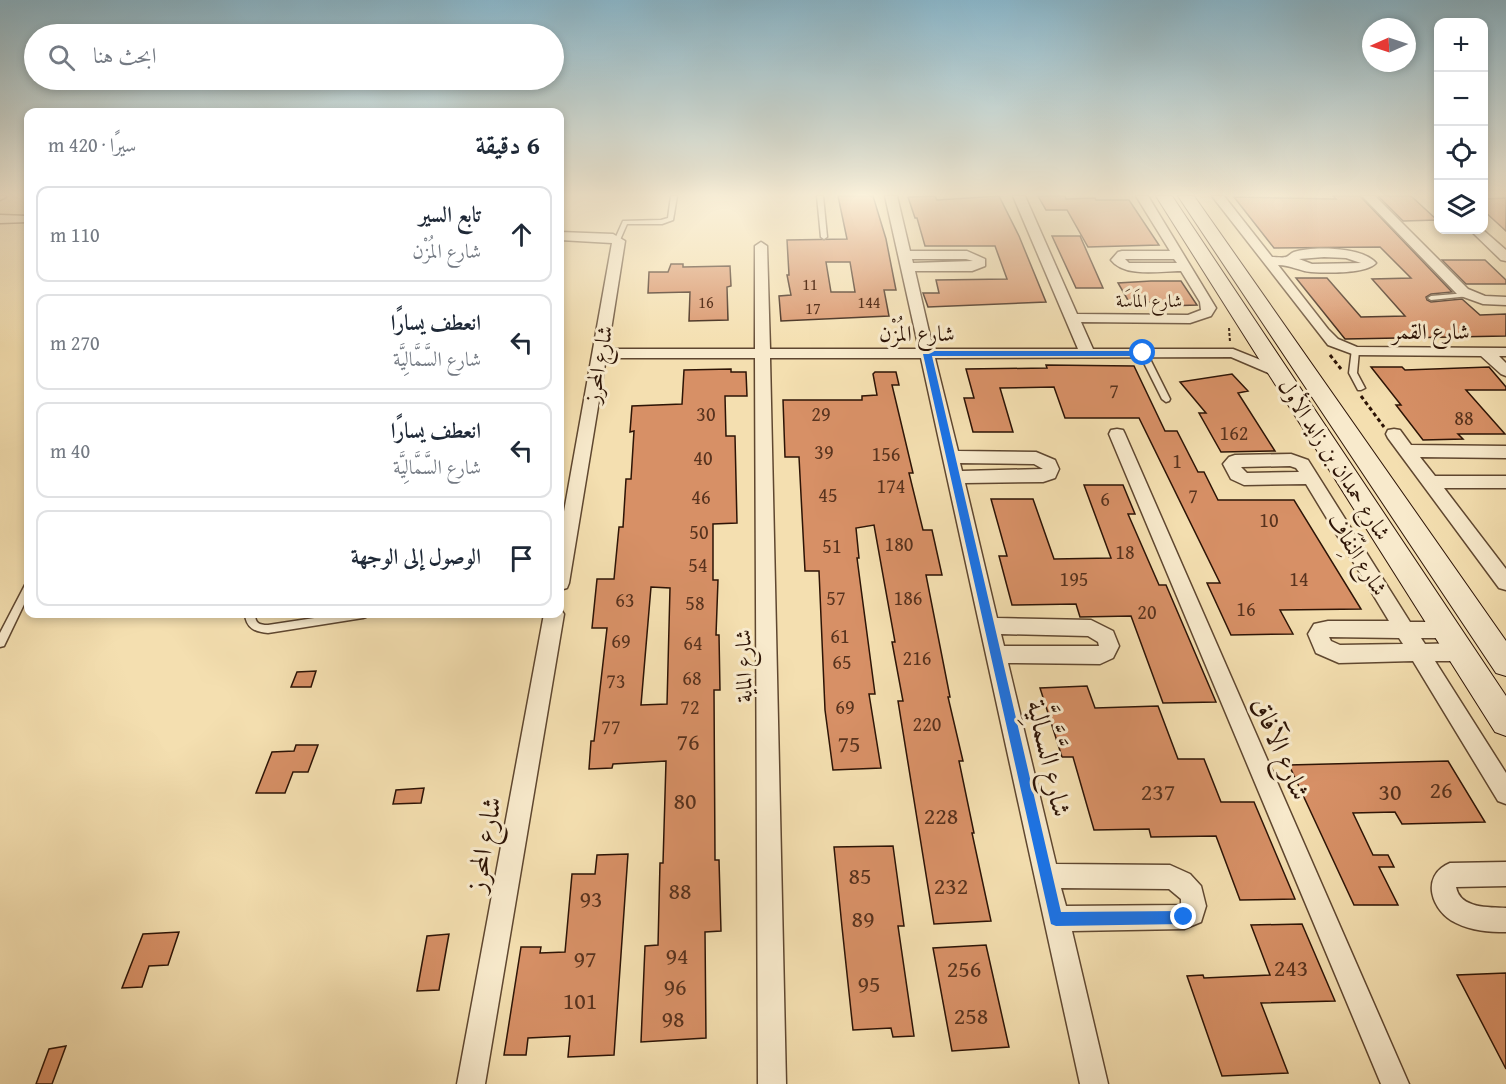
<!DOCTYPE html>
<html lang="ar">
<meta charset="utf-8">
<style>
:root{--surface:#fff;--page:#f2f2f3;--text:#1f2937;--muted:#747a83;--line:#e0e1e3}
body{margin:0;font-family:"Gentium Book Plus",Amiri,serif;background:var(--page);color:var(--text);direction:rtl}
.controls{position:absolute;right:18px;top:18px;display:grid;overflow:hidden;border-radius:12px;box-shadow:0 3px 9px #0003}
.controls button{width:54px;height:54px;display:grid;place-items:center;padding:0;border:0;border-bottom:2px solid var(--line);background:var(--surface);color:var(--text);font:30px sans-serif}
.compass{position:absolute;left:1362px;top:18px;width:54px;height:54px;border-radius:50%;background:var(--surface);box-shadow:0 3px 9px #0003;rotate:267deg}
.stop{position:absolute;width:18px;height:18px;margin:-14px;border:4px solid #1a73e8;border-radius:50%;background:#fff}
.stop.end{background:#1a73e8;border-color:#fff;box-shadow:0 2px 6px #0008}
.list{margin:0;padding:0;list-style:none}
h2{display:flex;justify-content:space-between;align-items:center;height:78px;margin:0;padding:0 24px;font-size:26px}
h2 small{font-size:20px;font-weight:400;color:var(--muted)}
.list li{display:grid;grid-template-columns:39px 1fr auto;gap:18px;align-items:center;box-sizing:border-box;height:96px;margin:0 12px 12px;padding:0 12px;border:2px solid var(--line);border-radius:12px}
.list b{display:block;font-size:22px;white-space:nowrap}
.list p{margin:0;font-size:20px;white-space:nowrap;color:var(--muted)}
.list em{font-size:20px;font-style:normal;color:var(--muted)}
.icon{flex:none;width:33px;height:33px;fill:none;stroke:currentColor;stroke-width:2;stroke-linecap:round;stroke-linejoin:round}
.map{position:relative;flex:none;width:1506px;height:1084px;overflow:hidden;direction:ltr}
.search{position:absolute;background:var(--surface);box-shadow:0 3px 9px #0003;left:24px;top:24px;width:540px;height:66px;display:flex;align-items:center;gap:15px;box-sizing:border-box;padding:0 21px;border-radius:33px;color:var(--muted);font-size:22px}
.panel{position:absolute;background:var(--surface);box-shadow:0 3px 9px #0003;left:24px;top:108px;width:540px;height:510px;border-radius:12px;direction:rtl}
.map>svg:first-child{display:block}
.building{fill:#d79066;stroke:#2d1406;stroke-width:1.5;fill-rule:evenodd}
.lines{fill:none;stroke-linecap:round;stroke-linejoin:round}
.service-casing{stroke:#5f4730;stroke-width:3}
.minor-casing{stroke:#5f4730;stroke-width:3}
.secondary-casing{stroke:#2d1406;stroke-width:2}
.path-far1{stroke:#2d1406;stroke-width:2;stroke-dasharray:3 2;stroke-linecap:butt}
.path{stroke:#2d1406;stroke-width:3;stroke-dasharray:4 3;stroke-linecap:butt}
.service{fill:#f8eacc;fill-rule:evenodd}
.minor{fill:#f8eacc;fill-rule:evenodd}
.secondary{fill:#f8eacc;fill-rule:evenodd}
.route{fill:#1a73e8}
.labels{text-anchor:middle;dominant-baseline:central;stroke-width:6;stroke-linejoin:round;paint-order:stroke}
.far-number-label{font-size:16px;fill:#58331e}
.far-street-label{font-size:18px;fill:#2d1406;stroke:#f8eacc}
.number-label{font-size:20px;fill:#58331e}
.street-label{font-size:22px;fill:#2d1406;stroke:#f8eacc}
.near-number-label{font-size:24px;fill:#58331e}
.near-street-label{font-size:27px;fill:#2d1406;stroke:#f8eacc}
</style>
<div class="map">
<svg width="1506" height="1084" viewBox="0 0 1506 1084">
<rect width="100%" height="100%" fill="#f4dfb0"/>
<filter id="stains"><feTurbulence type="fractalNoise" baseFrequency=".00333" numOctaves="4"/><feColorMatrix values="0 0 0 0 .2 0 0 0 0 .09 0 0 0 0 .02 0 0 0 .5 -.17"/></filter>
<radialGradient id="worn" r=".72"><stop offset=".6" stop-color="#630" stop-opacity="0"/><stop offset="1" stop-color="#630" stop-opacity=".3"/></radialGradient>
<path class="building" d="M838,196H873L886,239L896,290H884L889,316L781,321L779,296L791,295L787,275H789L787,240L847,239ZM826,262H850L855,292H831Z
M935,196L937,200L999,196L1019,236L1046,302L928,307L923,293H939L936,280L1007,279L995,246H925L917,218H915L908,197Z
M1038,196H1065L1066,199L1095,198L1096,200H1129L1159,245L1088,247L1067,210H1046Z
M1333,196H1360L1452,292L1431,294L1426,297L1427,300L1431,302L1462,299L1480,315L1506,314V336L1345,339L1296,278H1327L1361,317L1405,316L1372,279L1411,278L1380,247L1274,248L1234,197L1336,199Z
M1378,196H1411L1437,220L1403,221Z
M1506,198V231L1484,211V199Z
M1052,236H1080L1103,288H1076Z
M1442,260H1485L1506,280V284H1466Z
M671,264H683V267L730,266L731,286L727,287L728,320L689,321L690,292L648,293L649,272H668Z
M1151,281H1181L1197,305L1166,306L1163,302H1129L1118,283Z
M1046,365L1134,366L1165,431H1177L1198,472H1204L1218,500H1294L1361,609L1280,610L1293,634L1231,635L1207,583H1220L1139,418H1065L1054,387L1000,388L1013,432H973L964,398H974L966,369L1047,368Z
M1371,367H1402L1405,370L1489,367L1506,387V390H1466L1505,434H1458L1463,439L1423,440L1396,405H1401Z
M731,369V372H746L747,396H725L726,436H735L737,523L713,524V580H718L716,635H719L720,690H714L715,860H719L721,931L705,932L706,1038L641,1042L645,946L658,945L660,863H663L666,761L613,764L612,768L589,769L591,741H594L607,628H592L597,579H614L619,527H623L626,479H631L634,431L630,432L632,406L682,404L684,370ZM651,587L670,588L667,704L641,705Z
M875,372H896L899,385H892L913,473H909L923,530H932L942,575H926L950,697H948L963,761H959L974,833H972L991,921L934,924L898,701H903L892,642H895L874,525L856,528L859,558H857L875,694H869L881,768L833,770L825,710L819,571H805L799,457H785L783,400H862V396L877,395L873,374Z
M1232,374L1248,391L1238,393L1275,451L1221,452L1199,413H1206L1180,382Z
M1084,485H1123L1135,514H1128L1159,585H1166L1216,702L1163,703L1131,616L1080,617L1076,604L1012,605L999,556H1007L991,499H1033L1054,559L1111,558Z
M316,671L311,687H291L297,672Z
M1087,686L1095,708L1158,706L1178,759H1204L1221,802H1254L1295,899L1240,900L1216,836L1151,837L1149,829L1094,830L1073,757H1062L1040,688Z
M296,745H318L308,772H293L285,793H256L272,752L294,751Z
M1448,761L1485,822L1402,824L1395,812L1353,813L1373,855H1388L1394,867H1379L1398,905H1354L1289,765Z
M424,788L421,803L393,804L396,790Z
M893,846L904,926H898L914,1036L893,1037L891,1028L853,1030L842,927L834,847Z
M628,854L614,1055L568,1057L570,1036L528,1038L526,1055H504L521,947H541L540,953L565,952L572,874H595L597,855Z
M1302,924L1335,1001L1261,1003L1288,1073L1222,1076L1187,976L1203,975L1204,978L1270,975L1251,925Z
M179,932L168,965L149,966L142,987L122,988L143,934Z
M449,934L439,990L417,991L427,936Z
M986,945L1009,1047L952,1051L933,948Z
M1506,973V1069L1457,975Z
M66,1046L52,1084H36L49,1049Z"/>
<g class="lines">
<defs>
<path id="service" d="M671,196H677L673,220L662,224H627L620,240H616L615,239L623,221L661,220L668,218Z
M817,196H823L827,237L824,239L821,237Z
M1467,293L1470,295L1469,296L1431,300L1428,298L1431,296Z
M1352,349H1358L1359,351L1357,373L1365,388L1361,390H1358L1349,373Z
M1140,351H1143L1147,353L1170,399L1169,401L1166,402L1162,399L1139,353Z
M28,584V596L4,646L0,647V633L25,585Z
M245,614H255C255,623 259,625 268,625L341,614H368L366,617L363,618L268,633C255,632 246,628 245,614Z"/>
<path id="minor" d="M0,196H6V197L0,200Z
M885,196H897L910,251H967L985,259V266L972,271H915L933,349H1078L1013,196H1025L1077,314L1188,315L1201,310L1200,302L1181,271C1160,271 1125,278 1111,260L1118,252L1122,251H1170L1136,196H1148L1216,308L1211,316L1190,323L1081,322L1093,349H1233L1283,369L1285,372L1283,375H1273L1231,357L935,358L958,451L1036,452L1055,460L1059,469L1055,478L1043,482L965,483L997,618L1091,620L1113,631L1119,646L1113,658L1100,664L1008,663L1056,864L1170,865L1190,874L1201,886L1206,906L1201,922L1184,929L1072,931L1108,1084H1080L921,358H770L786,1084H758L755,358H606L569,583L567,588L560,590V534L612,243L560,240V232L613,234L625,241L608,349H755V246L761,242L767,246L770,349H919ZM912,259H966L973,261L913,263ZM1125,259H1174L1177,263H1129ZM960,463L1034,464L1043,469L962,471ZM1001,634L1088,636L1098,642L1099,646H1004ZM1061,888L1169,889L1181,899V905L1066,906Z
M1212,196H1224L1272,257C1275,257 1283,258 1286,257C1289,256 1291,253 1294,252C1313,246 1363,247 1376,263C1366,274 1327,273 1311,272C1299,271 1291,265 1278,265L1328,329L1338,339L1357,347L1506,348V356H1499L1506,363V376L1501,374L1481,356L1355,355L1328,345ZM1324,257L1346,258L1361,263L1312,264L1299,259Z
M1362,196H1375L1468,289L1485,296L1506,297V305L1483,304L1458,295Z
M0,215L28,216V222L0,223Z
M1470,230H1483L1506,250V261L1501,260Z
M1117,429L1123,430L1125,434L1409,1084H1381L1109,434L1111,430Z
M1394,429L1400,430L1411,445L1506,446V458L1420,457L1435,476H1506V488H1444L1506,569V590L1499,588L1388,438L1386,434L1388,430Z
M1291,454L1308,460L1410,622H1446L1453,624L1456,630L1453,636L1446,638H1421L1425,644L1461,643L1468,646L1471,652L1468,658L1461,661H1435L1506,773V804L1498,801L1413,661L1339,663L1316,653L1308,634L1314,624L1328,621H1389L1306,484L1244,485L1231,479L1223,464L1229,457L1235,455ZM1290,466L1296,468L1299,472L1247,473L1241,467ZM1329,637L1399,638L1403,644L1340,645L1331,641Z
M560,608L564,614L485,1084H457L544,614H560Z
M1506,862V886L1456,887C1460,909 1489,907 1506,908V932C1489,932 1472,931 1456,923C1432,912 1419,876 1450,863Z"/>
<path id="secondary" d="M1156,196H1172L1506,696V736L1495,732Z
M1178,196H1194L1506,641V676L1496,673Z"/>
</defs>
<use href="#service" class="service-casing"/>
<use href="#minor" class="minor-casing"/>
<use href="#secondary" class="secondary-casing"/>
<path class="path-far1" d="M1229,328L1230,342"/>
<path class="path" d="M1330,355L1341,369
M1361,396L1384,427"/>
<use href="#service" class="service"/>
<use href="#minor" class="minor"/>
<use href="#secondary" class="secondary"/>
</g>
<linearGradient id="sky" x2="0" y2="1"><stop stop-color="#8ab8cd"/><stop offset="0.56" stop-color="#faf1db"/><stop offset="1" stop-color="#faf1db" stop-opacity="0"/></linearGradient>
<rect width="1506" height="348" fill="url(#sky)"/>
<path class="route" d="M927,351H1143L1147,353L1143,356H932L1061,912L1184,911L1188,913L1190,917L1188,922L1184,924L1056,926L1051,924L923,354Z"/>
<g class="labels">
<g class="far-number-label">
<text x="810" y="284">11</text>
<text x="706" y="302">16</text>
<text x="869" y="302">144</text>
<text x="813" y="308">17</text>
</g>
<g class="far-street-label">
<text x="1149" y="300">شارع المَاسَة</text>
</g>
<g class="number-label">
<text x="1114" y="390">7</text>
<text x="706" y="413">30</text>
<text x="821" y="413">29</text>
<text x="1464" y="417">88</text>
<text x="1234" y="432">162</text>
<text x="824" y="451">39</text>
<text x="886" y="453">156</text>
<text x="703" y="457">40</text>
<text x="1177" y="460">1</text>
<text x="891" y="485">174</text>
<text x="828" y="494">45</text>
<text x="1193" y="495">7</text>
<text x="701" y="496">46</text>
<text x="1105" y="498">6</text>
<text x="1269" y="519">10</text>
<text x="699" y="531">50</text>
<text x="899" y="543">180</text>
<text x="832" y="545">51</text>
<text x="1125" y="551">18</text>
<text x="698" y="564">54</text>
<text x="1074" y="578">195</text>
<text x="1299" y="578">14</text>
<text x="836" y="597">57</text>
<text x="908" y="597">186</text>
<text x="625" y="599">63</text>
<text x="695" y="602">58</text>
<text x="1246" y="608">16</text>
<text x="1147" y="611">20</text>
<text x="840" y="635">61</text>
<text x="621" y="640">69</text>
<text x="693" y="642">64</text>
<text x="917" y="657">216</text>
<text x="842" y="661">65</text>
<text x="692" y="677">68</text>
<text x="616" y="680">73</text>
<text x="690" y="706">72</text>
<text x="845" y="706">69</text>
<text x="927" y="723">220</text>
<text x="611" y="726">77</text>
</g>
<g class="street-label">
<text x="1431" y="331">شارع القمر</text>
<text x="917" y="333">شارع المُزْن</text>
<text transform="translate(598 364) rotate(-80)">شارع المحرز</text>
<text transform="translate(1335 459) rotate(57)">شارع حمدان بن زايد الأول</text>
<text transform="translate(1358 554) rotate(58)">شارع النِّفَاف</text>
<text transform="translate(743 666) rotate(-91)">شارع الماية</text>
</g>
<g class="near-number-label">
<text x="688" y="741">76</text>
<text x="849" y="743">75</text>
<text x="1441" y="789">26</text>
<text x="1158" y="791">237</text>
<text x="1390" y="791">30</text>
<text x="685" y="800">80</text>
<text x="941" y="815">228</text>
<text x="860" y="875">85</text>
<text x="951" y="885">232</text>
<text x="680" y="890">88</text>
<text x="591" y="898">93</text>
<text x="863" y="918">89</text>
<text x="677" y="955">94</text>
<text x="585" y="958">97</text>
<text x="1291" y="967">243</text>
<text x="964" y="968">256</text>
<text x="869" y="983">95</text>
<text x="675" y="986">96</text>
<text x="580" y="1000">101</text>
<text x="971" y="1015">258</text>
<text x="673" y="1018">98</text>
</g>
<g class="near-street-label">
<text transform="translate(1282 748) rotate(67)">شارع الآفاق</text>
<text transform="translate(1050 758) rotate(77)">شارع السَّمَّالِيَّة</text>
<text transform="translate(483 844) rotate(-80)">شارع المحرز</text>
</g>
</g>
<rect width="100%" height="100%" filter="url(#stains)"/>
<rect width="100%" height="100%" fill="url(#worn)"/>
</svg>
<div class="controls">
<button>+</button>
<button>−</button>
<button><svg class="icon" aria-label="locate" viewBox="0 0 24 24"><circle cx="12" cy="12" r="6"/><path d="M12 2v4M12 18v4M2 12h4M18 12h4"/></svg></button>
<button><svg class="icon" aria-label="layers" viewBox="0 0 24 24"><path d="M12 4l9 5-9 5-9-5zM3 14l9 5 9-5"/></svg></button>
</div>
<svg class="compass" viewBox="-18 -18 36 36"><path d="M0-13l5 13h-10z" fill="#e53935"/><path d="M0 13l5-13h-10z" fill="#747a83"/></svg>
<div class="stop" style="left:1143px;top:353px"></div>
<div class="stop end" style="left:1184px;top:917px"></div>
<div class="search"><svg class="icon" aria-label="search" viewBox="0 0 24 24"><circle cx="10" cy="10" r="6"/><path d="M15 15l6 6"/></svg>ابحث هنا</div>
<section class="panel">
<h2>6 دقيقة<small>سيرًا · 420 m</small></h2>
<ul class="list">
<li><svg class="icon" aria-label="ahead" viewBox="0 0 24 24"><path d="M12 20V5M6 11l6-6 6 6"/></svg><div><b>تابع السير</b><p>شارع المُزْن</p></div><em>110 m</em></li>
<li><svg class="icon" aria-label="left" viewBox="0 0 24 24"><path d="M17 20v-9H6M10 6l-5 5 5 5"/></svg><div><b>انعطف يسارًا</b><p>شارع السَّمَّالِيَّة</p></div><em>270 m</em></li>
<li><svg class="icon" aria-label="left" viewBox="0 0 24 24"><path d="M17 20v-9H6M10 6l-5 5 5 5"/></svg><div><b>انعطف يسارًا</b><p>شارع السَّمَّالِيَّة</p></div><em>40 m</em></li>
<li><svg class="icon" aria-label="arrive" viewBox="0 0 24 24"><path d="M6 21V4h12l-3 4 3 4H6"/></svg><div><b>الوصول إلى الوجهة</b></div></li>
</ul>
</section>
</div>
